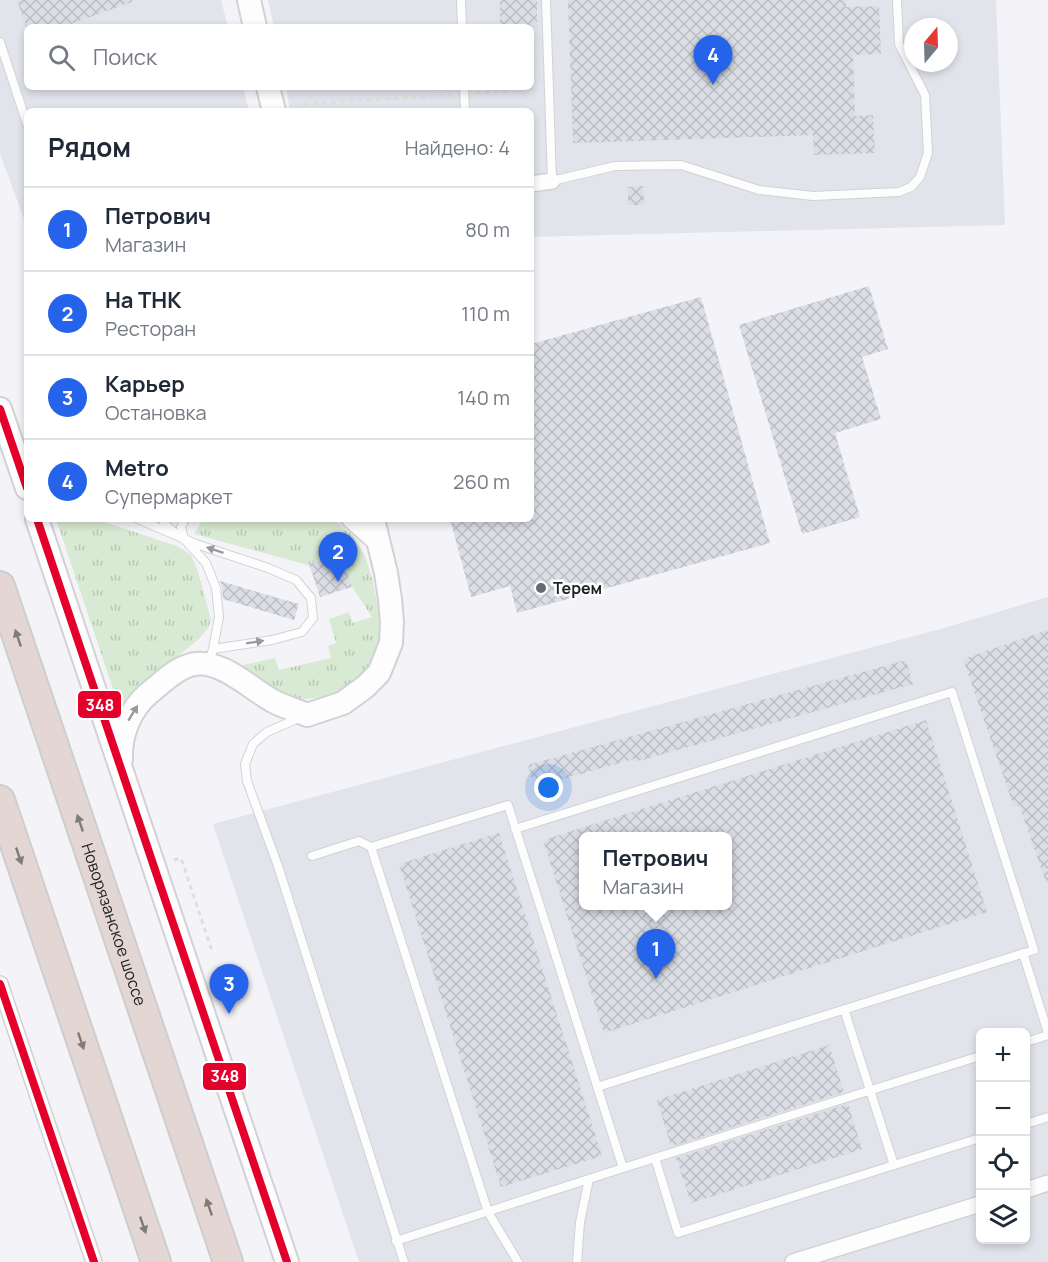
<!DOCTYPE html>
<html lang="ru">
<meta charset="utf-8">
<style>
:root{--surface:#fff;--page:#f6f6f7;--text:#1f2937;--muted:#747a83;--line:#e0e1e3;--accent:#2563eb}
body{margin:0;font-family:Manrope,sans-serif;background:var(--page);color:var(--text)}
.controls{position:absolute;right:18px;bottom:18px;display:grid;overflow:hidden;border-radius:9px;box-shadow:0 3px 9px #0003}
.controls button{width:54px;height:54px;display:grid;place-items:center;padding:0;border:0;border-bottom:2px solid var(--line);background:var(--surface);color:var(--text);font:30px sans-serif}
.compass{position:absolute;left:904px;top:18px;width:54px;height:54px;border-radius:50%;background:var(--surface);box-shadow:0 3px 9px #0003;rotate:19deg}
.you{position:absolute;left:549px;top:788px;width:21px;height:21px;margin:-15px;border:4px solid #fff;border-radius:50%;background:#1a73e8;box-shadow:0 0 0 9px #1a73e833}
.badge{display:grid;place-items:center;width:39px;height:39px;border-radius:50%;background:var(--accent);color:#fff;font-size:20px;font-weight:700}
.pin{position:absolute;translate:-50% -50px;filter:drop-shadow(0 2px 3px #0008)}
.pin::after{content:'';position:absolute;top:32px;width:21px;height:18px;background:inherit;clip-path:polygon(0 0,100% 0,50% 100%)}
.popup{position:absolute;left:579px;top:832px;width:153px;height:78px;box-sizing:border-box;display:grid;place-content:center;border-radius:9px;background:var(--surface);filter:drop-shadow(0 2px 4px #0005);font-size:20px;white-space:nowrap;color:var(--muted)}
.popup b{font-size:22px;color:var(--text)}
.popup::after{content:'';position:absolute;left:50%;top:100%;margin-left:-12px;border:12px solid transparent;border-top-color:var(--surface)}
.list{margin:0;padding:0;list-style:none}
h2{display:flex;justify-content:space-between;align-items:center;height:78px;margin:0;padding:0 24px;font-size:26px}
h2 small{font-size:20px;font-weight:400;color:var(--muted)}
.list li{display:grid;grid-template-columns:39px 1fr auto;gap:18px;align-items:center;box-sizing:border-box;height:84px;padding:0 24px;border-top:2px solid var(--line)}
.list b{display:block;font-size:22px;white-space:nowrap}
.list p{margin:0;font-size:20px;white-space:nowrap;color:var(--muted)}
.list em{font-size:20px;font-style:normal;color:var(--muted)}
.icon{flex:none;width:33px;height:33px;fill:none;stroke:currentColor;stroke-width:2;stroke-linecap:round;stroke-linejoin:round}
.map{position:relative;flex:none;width:1048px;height:1262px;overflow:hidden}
.search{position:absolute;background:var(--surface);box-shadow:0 3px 9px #0003;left:24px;top:24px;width:510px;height:66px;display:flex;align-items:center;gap:15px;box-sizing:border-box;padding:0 21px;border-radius:9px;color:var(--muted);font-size:22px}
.panel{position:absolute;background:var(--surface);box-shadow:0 3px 9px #0003;left:24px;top:108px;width:510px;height:414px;border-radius:9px}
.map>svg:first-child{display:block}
.built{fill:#e2e4ec;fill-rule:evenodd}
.grass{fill:url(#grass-tufts)}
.building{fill:url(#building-cross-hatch);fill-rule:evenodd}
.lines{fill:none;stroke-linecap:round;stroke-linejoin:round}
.lane-casing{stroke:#d2d2d5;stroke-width:10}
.street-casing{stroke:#d2d2d5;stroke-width:18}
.secondary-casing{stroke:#d2d2d5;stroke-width:26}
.highway-casing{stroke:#ceced0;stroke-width:32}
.path{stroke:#dedede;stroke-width:3;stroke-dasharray:4.5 4.5;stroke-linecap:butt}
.lane{stroke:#fdfdfe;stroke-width:8}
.street{stroke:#fdfdfe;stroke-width:15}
.secondary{stroke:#fdfdfe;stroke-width:22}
.highway{stroke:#e3d6d3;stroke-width:28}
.bus-1-casing{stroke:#fff;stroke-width:12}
.bus-1{stroke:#e4002b;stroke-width:8}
.oneway{fill:#999a9b}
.oneway2{fill:#817b7a}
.poi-dot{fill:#6a6a6d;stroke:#fff;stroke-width:2}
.labels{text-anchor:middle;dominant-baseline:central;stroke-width:5;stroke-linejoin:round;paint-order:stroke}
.poi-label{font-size:16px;font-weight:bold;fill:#1f2022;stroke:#fff;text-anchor:start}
.street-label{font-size:16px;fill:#1f2022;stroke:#fff}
.line-badge{stroke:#fff;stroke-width:2}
.badge-label{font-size:16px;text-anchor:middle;font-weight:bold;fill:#fff}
</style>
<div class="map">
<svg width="1048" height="1262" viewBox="0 0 1048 1262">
<defs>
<pattern id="grass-tufts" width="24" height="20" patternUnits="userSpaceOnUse" patternTransform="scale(1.5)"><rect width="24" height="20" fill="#d8ead3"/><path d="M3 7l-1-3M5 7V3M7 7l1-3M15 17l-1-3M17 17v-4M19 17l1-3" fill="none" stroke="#b9c8b5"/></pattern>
<pattern id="building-cross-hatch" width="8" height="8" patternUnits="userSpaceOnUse" patternTransform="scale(1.5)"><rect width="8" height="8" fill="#dcdee6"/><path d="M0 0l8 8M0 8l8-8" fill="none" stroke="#bcbec5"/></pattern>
</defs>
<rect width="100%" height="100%" fill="#f4f4f8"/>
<path class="built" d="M0,0H221L228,27H27V87H243L249,111H27V227L0,154Z
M268,0H996L1005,225L531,237V111H290L286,87H531V27H274ZM913,27H949V63H913Z
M1048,597V1262H359L213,824L944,628ZM584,836H728V906H584ZM980,1032H1026V1240H980Z"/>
<path class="grass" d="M56,519H95L177,546L191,555L198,571L211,620L208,628L198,640L174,659L127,703L119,707Z
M203,519H334L353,536L365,556L373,582L383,632L377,652L363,674L348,685L336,692L321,697L307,699L280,698L239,666L275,658L279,670L331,658L328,646L336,643L329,619L349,612L353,623L372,617L352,587L341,553L310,563L315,567L194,534Z"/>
<path class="building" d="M17,0H132V2L62,27H26Z
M500,0H537V27H500Z
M568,0H846V7L879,6L881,54L853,55L855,116L873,115L875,153L814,155L813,135L573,143Z
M643,186L644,205H628V187Z
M869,286L888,349L862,357L881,419L835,433L860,517L802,534L739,325Z
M701,297L770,543L517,613L510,586L471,597L450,519H531V344Z
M341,553L352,587L320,597L309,564Z
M220,581L299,604L294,620L223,599L222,587Z
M1048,630V882H1046L1019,805L1014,807L963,659Z
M906,660L913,684L635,762L634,759L534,787L528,765Z
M926,720L987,912L604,1033L543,840ZM584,837H728V906H584Z
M499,833L602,1156L501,1187L399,864Z
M829,1045L844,1092L673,1146L672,1142L670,1143L657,1100Z
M848,1104L862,1149L691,1203L676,1158Z"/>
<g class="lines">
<defs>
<path id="lane" d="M461,0L462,27
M546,0L552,181L615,166L681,165L759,190L813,196L899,192L911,187L920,177L928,153L925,95L899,44L897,0
M0,42L27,124
M464,87L465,111
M138,519L196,544L268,568L296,580L311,598L313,618L302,632L272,640L213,649L209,662
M162,519L167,526L174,532
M184,539L181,527L185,519
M186,541L206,563L216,588L219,617L213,649
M299,718L267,732L253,744L245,764L247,781L278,866L404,1262
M515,829L952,692L1034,950L597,1087
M371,847L508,805L623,1168L589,1179
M312,856L359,841L371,847L488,1212L518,1262
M1023,953L1048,1033
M844,1009L894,1165
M1026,1042L1048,1035
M1026,1124L1048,1117
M655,1158L678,1233L980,1138
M623,1168L980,1056
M396,1241L589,1179L580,1222L577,1262"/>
<path id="street" d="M531,184L552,181
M349,519L378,545
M0,984L94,1262
M1026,1190L1048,1183
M793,1262L980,1204"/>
<path id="secondary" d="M249,0L255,27
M268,87L274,111
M0,409L27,488
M37,519L287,1262
M121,759C120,735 130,709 149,693C163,682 177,667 195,664C222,660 251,689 273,701C284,707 296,710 307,715L343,703L365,687L379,673L391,643L392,622L390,599L386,573L373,519"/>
<g id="highway">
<path id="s1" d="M0,586L228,1262"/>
<path d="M0,800L156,1262"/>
</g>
</defs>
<use href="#lane" class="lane-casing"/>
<use href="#street" class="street-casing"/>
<use href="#secondary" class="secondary-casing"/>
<use href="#highway" class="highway-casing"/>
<path class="path" d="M476,93L535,89
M304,104L452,95
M174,860L181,858L213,954"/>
<use href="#lane" class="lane"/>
<use href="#street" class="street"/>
<use href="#secondary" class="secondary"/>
<use href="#highway" class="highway"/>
<defs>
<path id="bus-1" d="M0,409L27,488
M37,519L287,1262
M0,984L94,1262"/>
</defs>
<use href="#bus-1" class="bus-1-casing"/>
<use href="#bus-1" class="bus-1"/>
</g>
<defs><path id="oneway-solid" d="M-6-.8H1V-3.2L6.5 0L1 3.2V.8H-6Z" transform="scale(1.5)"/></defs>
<g class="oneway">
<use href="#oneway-solid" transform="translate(215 550) rotate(-162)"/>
<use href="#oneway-solid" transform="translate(255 642) rotate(-9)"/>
<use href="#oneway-solid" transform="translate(133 713) rotate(-59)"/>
</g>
<g class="oneway2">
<use href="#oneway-solid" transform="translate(18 638) rotate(-109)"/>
<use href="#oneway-solid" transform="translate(80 823) rotate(-109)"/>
<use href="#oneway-solid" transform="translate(19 856) rotate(71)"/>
<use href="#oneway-solid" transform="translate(81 1041) rotate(71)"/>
<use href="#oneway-solid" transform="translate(209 1207) rotate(-109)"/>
<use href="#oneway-solid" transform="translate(143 1225) rotate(71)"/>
</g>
<circle class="poi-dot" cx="541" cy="588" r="6"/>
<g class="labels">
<g class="poi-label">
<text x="553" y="588">Терем</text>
</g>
<g class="street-label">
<text stroke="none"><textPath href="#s1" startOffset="357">Новорязанское шоссе</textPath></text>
</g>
</g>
<g class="line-badge">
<rect x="77" y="690" width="45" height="29" rx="6" fill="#e4002b"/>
<rect x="202" y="1062" width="45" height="29" rx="6" fill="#e4002b"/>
</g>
<g class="badge-label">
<text x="100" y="711">348</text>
<text x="225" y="1082">348</text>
</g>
</svg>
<div class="controls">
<button>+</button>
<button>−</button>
<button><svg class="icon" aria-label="locate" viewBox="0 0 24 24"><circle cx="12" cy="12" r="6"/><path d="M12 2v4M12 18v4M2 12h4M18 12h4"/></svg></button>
<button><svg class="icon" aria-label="layers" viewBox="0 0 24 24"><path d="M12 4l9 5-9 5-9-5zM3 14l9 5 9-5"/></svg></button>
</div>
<svg class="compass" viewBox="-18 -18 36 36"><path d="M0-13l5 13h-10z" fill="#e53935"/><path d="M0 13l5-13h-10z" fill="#747a83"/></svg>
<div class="you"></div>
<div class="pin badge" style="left:656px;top:979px">1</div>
<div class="popup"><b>Петрович</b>Магазин</div>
<div class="pin badge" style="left:338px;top:582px">2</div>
<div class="pin badge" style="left:229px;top:1014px">3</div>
<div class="pin badge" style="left:713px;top:85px">4</div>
<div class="search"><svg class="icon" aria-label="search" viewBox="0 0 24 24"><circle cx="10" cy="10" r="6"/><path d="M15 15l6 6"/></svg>Поиск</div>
<section class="panel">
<h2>Рядом<small>Найдено: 4</small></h2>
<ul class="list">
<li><span class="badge">1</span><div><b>Петрович</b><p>Магазин</p></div><em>80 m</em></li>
<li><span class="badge">2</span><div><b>На ТНК</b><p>Ресторан</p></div><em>110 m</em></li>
<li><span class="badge">3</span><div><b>Карьер</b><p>Остановка</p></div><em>140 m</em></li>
<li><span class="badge">4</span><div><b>Metro</b><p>Супермаркет</p></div><em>260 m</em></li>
</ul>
</section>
</div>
